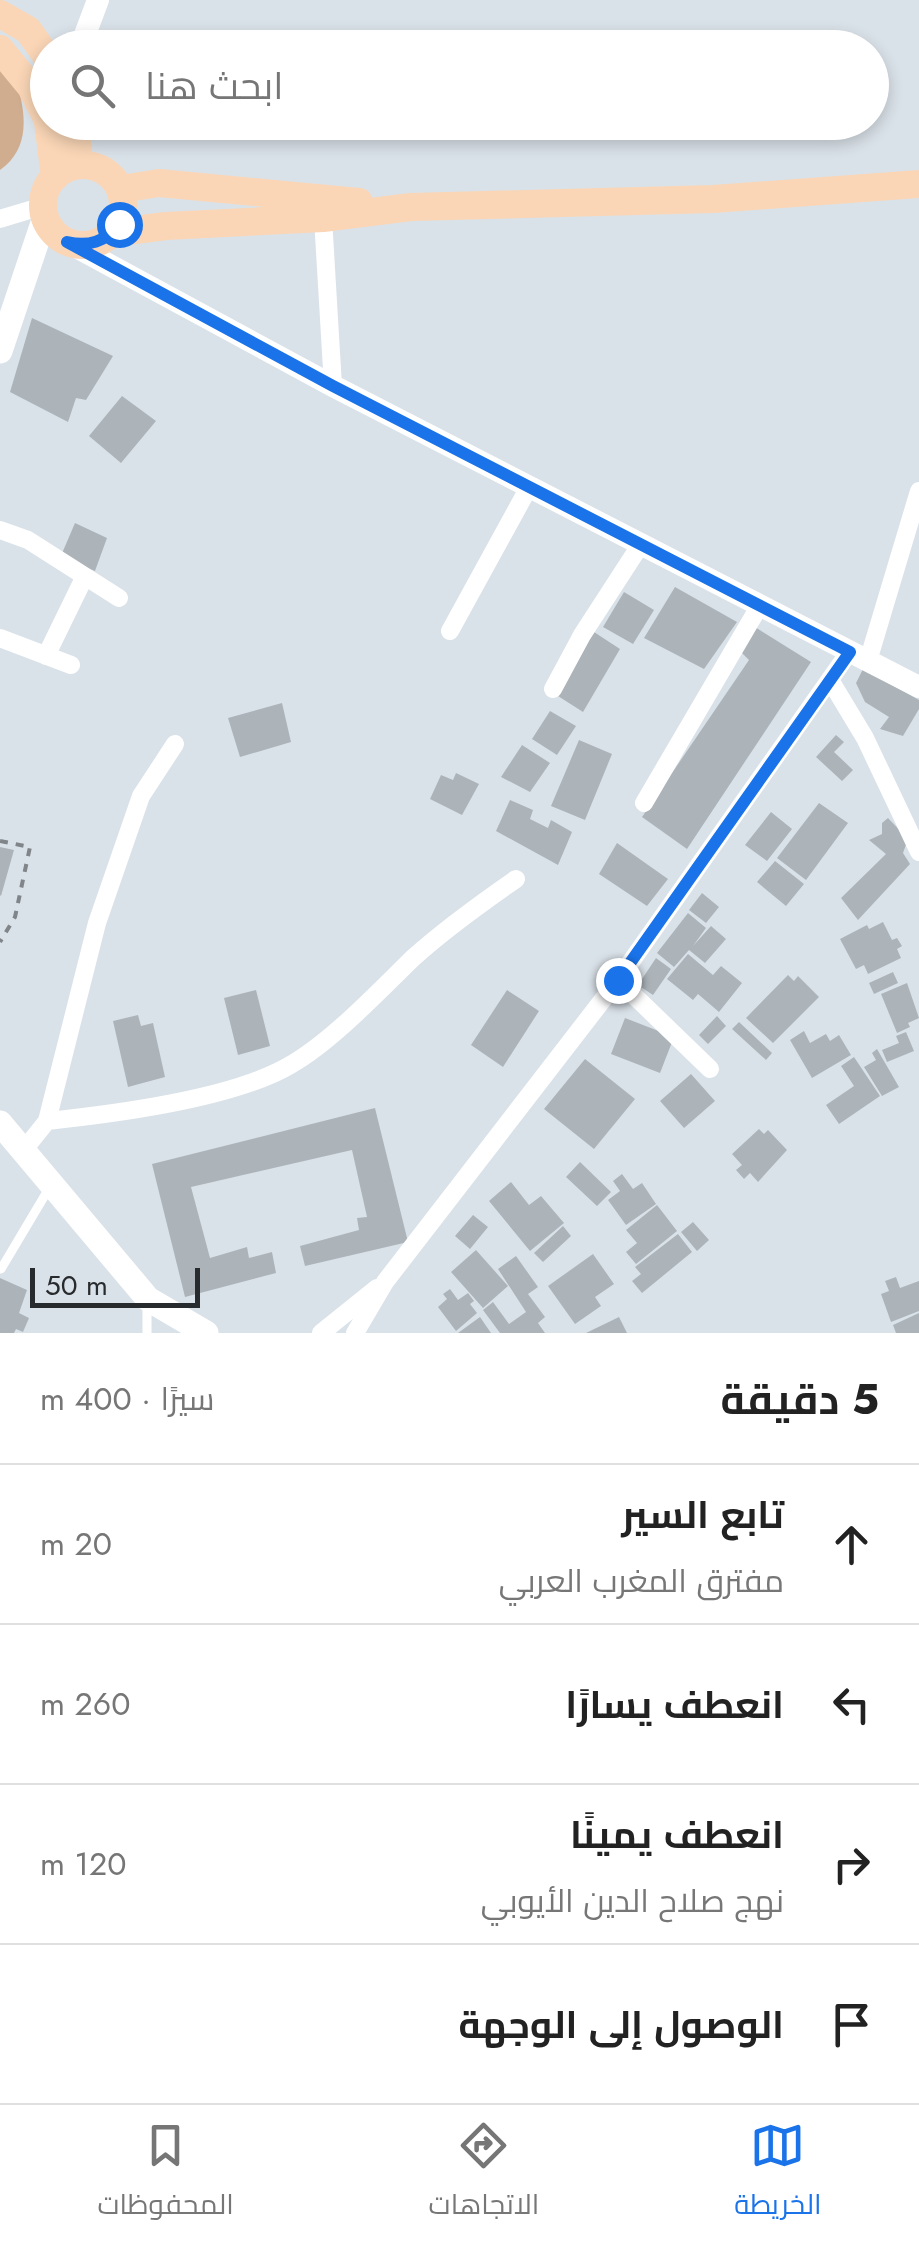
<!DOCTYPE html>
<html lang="ar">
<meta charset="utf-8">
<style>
:root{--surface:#fff;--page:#f6f6f6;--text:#222;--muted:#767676;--line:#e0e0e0;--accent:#1a73e8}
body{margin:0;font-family:Jost,Cairo,sans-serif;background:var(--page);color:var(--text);direction:rtl}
.scale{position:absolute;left:30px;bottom:25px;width:170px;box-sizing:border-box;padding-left:10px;border:5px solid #282b2e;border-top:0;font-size:28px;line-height:35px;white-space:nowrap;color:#282b2e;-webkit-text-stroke:8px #dae2e9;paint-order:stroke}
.stop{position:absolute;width:30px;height:30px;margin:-22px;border:8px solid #1a73e8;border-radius:50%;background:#fff}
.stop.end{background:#1a73e8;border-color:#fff;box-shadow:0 2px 10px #0008}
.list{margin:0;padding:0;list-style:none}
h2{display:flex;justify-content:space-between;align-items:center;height:130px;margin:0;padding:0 40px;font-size:42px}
h2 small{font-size:32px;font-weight:400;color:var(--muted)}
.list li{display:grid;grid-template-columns:65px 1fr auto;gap:30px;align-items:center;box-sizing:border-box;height:160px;padding:0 40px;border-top:2px solid var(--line)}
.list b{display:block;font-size:38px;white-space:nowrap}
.list p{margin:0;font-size:32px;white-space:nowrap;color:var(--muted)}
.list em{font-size:32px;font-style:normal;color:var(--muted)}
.icon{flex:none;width:55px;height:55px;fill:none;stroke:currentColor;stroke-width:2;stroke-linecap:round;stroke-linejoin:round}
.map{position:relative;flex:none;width:919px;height:1333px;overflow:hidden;direction:ltr}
.search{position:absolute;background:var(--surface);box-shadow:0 5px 15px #0003;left:30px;right:30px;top:30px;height:110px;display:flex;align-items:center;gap:25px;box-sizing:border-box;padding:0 35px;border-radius:55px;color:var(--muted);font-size:38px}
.sheet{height:770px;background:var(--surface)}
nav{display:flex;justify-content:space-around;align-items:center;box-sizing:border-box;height:140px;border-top:2px solid var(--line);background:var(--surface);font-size:28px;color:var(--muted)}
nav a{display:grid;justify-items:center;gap:5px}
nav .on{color:var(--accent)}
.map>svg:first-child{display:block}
.green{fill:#d1ad8f}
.building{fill:#acb4ba}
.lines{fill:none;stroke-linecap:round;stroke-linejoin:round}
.path{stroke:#80858a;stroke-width:4;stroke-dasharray:8 8;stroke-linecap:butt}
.service{stroke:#fff;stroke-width:9}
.minor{stroke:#fff;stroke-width:18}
.tertiary{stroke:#fff;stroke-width:22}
.secondary{stroke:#fff;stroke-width:25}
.primary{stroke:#fad6b6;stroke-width:28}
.route{stroke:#1a73e8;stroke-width:12}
</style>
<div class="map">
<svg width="919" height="1333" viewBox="0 0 919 1333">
<rect width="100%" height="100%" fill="#dae2e9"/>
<path class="green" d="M0,67L16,80C26,113 31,148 0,170Z"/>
<path class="building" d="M32,318L113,356L86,400L76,398L68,422L10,392Z
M122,396L156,421L121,463L89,436Z
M75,523L107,538L95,571L60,558Z
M675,587L737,622L704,669L644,638Z
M624,592L654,610L633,644L603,627Z
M755,627L811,662L687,849L642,817L749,660L740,651Z
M594,632L620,649L583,712L558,696Z
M863,669L919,700V709L903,736L880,729L889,717L865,702L856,683Z
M282,703L291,742L240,757L228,718Z
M550,711L576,726L557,755L532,739Z
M836,735L844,742L834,752L853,770L842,781L816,757Z
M579,740L612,754L585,820L551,806Z
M522,745L550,763L530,792L501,777Z
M456,773L479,784L462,815L430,799L441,775L453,780Z
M510,800L533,810L530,819L548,828L551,820L572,832L558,865L496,831Z
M819,803L848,823L806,880L777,858Z
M771,812L792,829L767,861L745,845Z
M888,818L908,839L903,853L910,864L858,920L841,898L886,854L869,840L882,834V823Z
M617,843L668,879L647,906L599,874Z
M0,847L14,850L1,896L0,895Z
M775,861L804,884L786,906L757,882Z
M702,893L719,907L706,923L689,910Z
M688,913L706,928L693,946L711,926L726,939L705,963L689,950L674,967L657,953Z
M883,922L892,940L897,938L902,946L897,949L901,958L868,974L864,965L856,969L840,939L867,925L869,929Z
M688,954L713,975L721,966L742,983L719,1012L698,994L693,1000L667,979Z
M656,958L671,969L653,995L638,985Z
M893,972L898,983L874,994L869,983Z
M788,975L794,981L798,976L819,997L773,1043L746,1018Z
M907,983L919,1018L908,1023L910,1027L897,1033L881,994Z
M256,990L270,1046L238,1055L224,998Z
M507,990L539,1011L503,1067L471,1045Z
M138,1015L141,1026L153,1023L165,1077L128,1087L113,1021Z
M717,1016L726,1026L708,1044L699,1035Z
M625,1018L674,1037L660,1073L611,1054Z
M739,1022L772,1053L766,1060L732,1029Z
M804,1031L810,1043L826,1034L830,1041L839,1035L851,1055L812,1078L790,1040Z
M906,1032L914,1051L887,1062L882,1050L899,1043L896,1036Z
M877,1049L899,1087L882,1096L864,1067L876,1060L872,1053Z
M854,1057L880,1096L839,1124L826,1105L854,1086L841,1066Z
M585,1059L635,1099L594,1149L544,1109Z
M691,1074L715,1101L684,1128L660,1101Z
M375,1108L408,1242L305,1266L300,1246L359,1230L357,1218L367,1217L352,1150L191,1187L210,1258L247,1247L249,1258L272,1252L276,1273L185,1297L152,1164Z
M759,1129L764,1134L768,1130L787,1150L758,1182L750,1173L744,1179L736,1170L742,1165L732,1154Z
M580,1162L611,1192L597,1206L566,1177Z
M622,1174L633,1189L642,1183L656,1204L626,1225L608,1200L620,1191L613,1181Z
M511,1182L529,1205L541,1196L564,1223L530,1251L489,1201Z
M657,1205L677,1231L636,1264L626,1252L637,1243L626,1230Z
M473,1215L488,1227L470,1249L455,1236Z
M693,1222L709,1240L697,1251L681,1232Z
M563,1226L571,1236L543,1262L534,1253Z
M678,1234L692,1252L642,1293L632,1281L641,1274L635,1267Z
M476,1250L508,1286L483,1308L451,1272Z
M593,1254L614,1284L595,1297L601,1306L575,1324L548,1286Z
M516,1256L538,1287L528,1294L545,1317L538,1323L545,1333H500L483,1310L493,1302L509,1324L526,1312L498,1269Z
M896,1277L900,1288L919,1281V1311L891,1322L881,1294L889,1291L885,1281Z
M0,1278L27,1290L19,1313L29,1318L23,1332L16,1329L14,1333H0Z
M450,1289L458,1300L468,1293L474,1301L470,1304L477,1313L456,1331L438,1307L447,1299L443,1294Z
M919,1313V1333H896L893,1325Z
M480,1317L491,1333H458Z
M619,1317L627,1333H586Z"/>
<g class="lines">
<path class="path" d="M0,841L30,847L15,917L0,942"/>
<path class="service" d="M1,1269L51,1185
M147,1333V1302"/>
<path class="minor" d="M323,218L333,386
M0,219L43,206
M0,530L28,540L119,598
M450,631L529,487
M0,638L71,665
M46,656L84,578
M868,661L919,491
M830,680L865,738L919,852
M553,689L582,635L641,544
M644,803L760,605
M618,980L710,1069
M47,1121L97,923L141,796L175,744
M23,1151L47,1121C114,1114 236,1098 292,1064C332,1041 379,991 413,958C445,929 480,904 516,879
M321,1333L377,1288
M355,1333L385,1282L618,980L850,651"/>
<path class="tertiary" d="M80,48L98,0
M67,242L333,386L919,687"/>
<path class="secondary" d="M0,351L45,217
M0,1123L148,1299L206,1333"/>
<path class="primary" d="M0,14L28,30L48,58
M0,49L31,87L48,120
M48,122L55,177
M74,122L80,165
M43 205a40 40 0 1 1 80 0a40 40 0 1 1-80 0Z
M121,189L159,183L359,202
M112,233L166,226L323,218L411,207L713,199L919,184"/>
</g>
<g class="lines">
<path class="route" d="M119,224C105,242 89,247 67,242L333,386L850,652L618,980"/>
</g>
</svg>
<div class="scale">50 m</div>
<div class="stop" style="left:119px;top:224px"></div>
<div class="stop end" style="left:618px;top:980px"></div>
<div class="search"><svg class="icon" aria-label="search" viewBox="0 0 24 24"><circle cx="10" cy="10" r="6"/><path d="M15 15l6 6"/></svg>ابحث هنا</div>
</div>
<section class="sheet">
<h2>5 دقيقة<small>سيرًا · 400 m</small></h2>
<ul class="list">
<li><svg class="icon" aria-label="ahead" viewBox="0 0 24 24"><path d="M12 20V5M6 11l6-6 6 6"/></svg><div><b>تابع السير</b><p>مفترق المغرب العربي</p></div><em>20 m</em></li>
<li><svg class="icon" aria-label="left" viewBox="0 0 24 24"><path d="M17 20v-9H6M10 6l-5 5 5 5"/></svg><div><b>انعطف يسارًا</b></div><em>260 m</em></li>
<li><svg class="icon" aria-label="right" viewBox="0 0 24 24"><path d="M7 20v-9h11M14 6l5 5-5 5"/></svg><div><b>انعطف يمينًا</b><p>نهج صلاح الدين الأيوبي</p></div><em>120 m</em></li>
<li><svg class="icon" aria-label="arrive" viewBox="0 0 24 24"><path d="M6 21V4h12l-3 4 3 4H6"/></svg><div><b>الوصول إلى الوجهة</b></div></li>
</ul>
</section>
<nav>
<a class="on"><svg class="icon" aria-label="map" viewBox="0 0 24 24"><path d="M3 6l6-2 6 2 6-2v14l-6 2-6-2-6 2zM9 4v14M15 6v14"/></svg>الخريطة</a>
<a><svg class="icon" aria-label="directions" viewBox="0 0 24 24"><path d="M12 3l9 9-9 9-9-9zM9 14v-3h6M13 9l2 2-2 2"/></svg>الاتجاهات</a>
<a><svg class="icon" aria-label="saved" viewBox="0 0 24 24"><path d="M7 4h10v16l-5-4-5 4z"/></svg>المحفوظات</a>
</nav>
